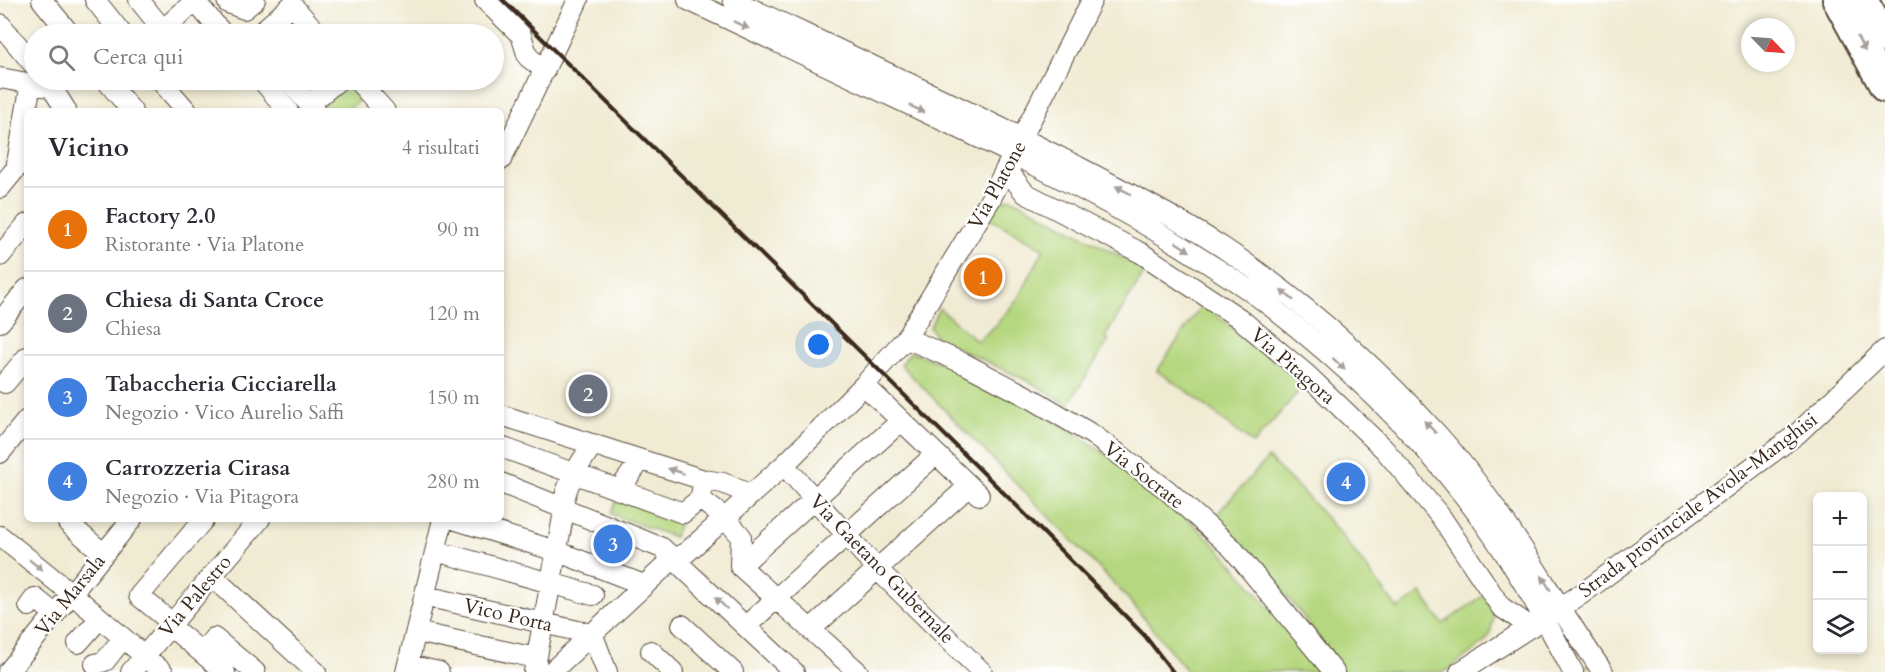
<!DOCTYPE html>
<html lang="it">
<meta charset="utf-8">
<style>
:root{--surface:#fff;--page:#f2f2f3;--text:#2b2b33;--muted:#7c7c81;--line:#e1e1e2;--accent:#1f6fb2}
body{margin:0;font-family:Cardo,serif;background:var(--page);color:var(--text)}
.controls{position:absolute;right:18px;bottom:18px;display:grid;overflow:hidden;border-radius:9px;box-shadow:0 3px 9px #0003}
.controls button{width:54px;height:54px;display:grid;place-items:center;padding:0;border:0;border-bottom:2px solid var(--line);background:var(--surface);color:var(--text);font:30px sans-serif}
.compass{position:absolute;left:1741px;top:18px;width:54px;height:54px;border-radius:50%;background:var(--surface);box-shadow:0 3px 9px #0003;rotate:115deg}
.you{position:absolute;left:819px;top:345px;width:21px;height:21px;margin:-15px;border:4px solid #fff;border-radius:50%;background:#1a73e8;box-shadow:0 0 0 9px #1a73e833}
.badge{display:grid;place-items:center;width:39px;height:39px;border-radius:50%;background:var(--accent);color:#fff;font-size:20px;font-weight:700}
.pin{position:absolute;translate:-50% -50%;border:3px solid #fff;box-shadow:0 2px 6px #0006}
.list{margin:0;padding:0;list-style:none}
h2{display:flex;justify-content:space-between;align-items:center;height:78px;margin:0;padding:0 24px;font-size:26px}
h2 small{font-size:20px;font-weight:400;color:var(--muted)}
.list li{display:grid;grid-template-columns:39px 1fr auto;gap:18px;align-items:center;box-sizing:border-box;height:84px;padding:0 24px;border-top:2px solid var(--line)}
.list b{display:block;font-size:22px;white-space:nowrap}
.list p{margin:0;font-size:20px;white-space:nowrap;color:var(--muted)}
.list em{font-size:20px;font-style:normal;color:var(--muted)}
.icon{flex:none;width:33px;height:33px;fill:none;stroke:currentColor;stroke-width:2;stroke-linecap:round;stroke-linejoin:round}
.map{position:relative;flex:none;width:1885px;height:672px;overflow:hidden}
.search{position:absolute;background:var(--surface);box-shadow:0 3px 9px #0003;left:24px;top:24px;width:480px;height:66px;display:flex;align-items:center;gap:15px;box-sizing:border-box;padding:0 21px;border-radius:33px;color:var(--muted);font-size:22px}
.panel{position:absolute;background:var(--surface);box-shadow:0 3px 9px #0003;left:24px;top:108px;width:480px;height:414px;border-radius:9px}
.map>svg:first-child{display:block}
.green{fill:#b5d77f;stroke:#78804e;stroke-width:1.5}
.lines{fill:none;stroke-linecap:round;stroke-linejoin:round}
.major-tunnel{stroke:#ccc4af;stroke-width:24;stroke-dasharray:24 12;stroke-linecap:butt}
.minor-casing{stroke:#564739;stroke-width:22}
.highway-casing{stroke:#564739;stroke-width:32}
.minor{stroke:#fff;stroke-width:20}
.highway{stroke:#fff;stroke-width:28}
.rail{stroke:#3b2a1e;stroke-width:4}
.oneway{fill:#a79f9a}
.labels{text-anchor:middle;dominant-baseline:central;stroke-width:4.5;stroke-linejoin:round;paint-order:stroke}
.street-label{font-size:20px;fill:#3b2a1e;stroke:#fff}
</style>
<div class="map">
<svg width="1885" height="672" viewBox="0 0 1885 672">
<rect width="100%" height="100%" fill="#fff"/>
<filter id="ink" filterUnits="userSpaceOnUse"><feTurbulence type="fractalNoise" baseFrequency=".0167" numOctaves="2"/><feDisplacementMap in="SourceGraphic" scale="12" xChannelSelector="R" yChannelSelector="G"/><feConvolveMatrix kernelMatrix="1 2 1 2 8 2 1 2 1" color-interpolation-filters="sRGB"/></filter>
<filter id="wash" filterUnits="userSpaceOnUse"><feTurbulence type="fractalNoise" baseFrequency=".008" numOctaves="4" result="noise"/><feDisplacementMap in="SourceGraphic" scale="24" xChannelSelector="R" yChannelSelector="G"/><feGaussianBlur stdDeviation="1.35" result="paint"/><feColorMatrix in="noise" values="0 0 0 0 0 0 0 0 0 0 0 0 0 0 0 0 0 1.4 0 .05"/><feComposite in="paint" operator="in"/></filter>
<g filter="url(#wash)">
<rect width="100%" height="100%" fill="#f0ebd3"/>
<path class="green" d="M346,85L350,86L360,97L359,100L347,111H324L323,107L325,103Z
M1011,198L1146,270L1105,337L1109,340L1068,405L1038,386L937,338L930,327L939,308L977,341L994,327L1017,300L1044,249L987,217L995,204Z
M1202,304L1304,385L1253,444L1191,394L1157,371Z
M910,352C1015,386 1137,467 1215,545C1253,584 1285,629 1318,672H1188L1124,594L901,365Z
M1268,458L1298,487L1339,532L1398,609L1421,593L1443,624L1484,595L1494,614L1490,635L1485,642L1445,672H1343C1305,616 1263,564 1215,516Z
M618,496L681,519L674,537L611,514Z"/>
</g>
<g filter="url(#ink)">
<g class="lines">
<path class="major-tunnel" d="M838,61L918,98
M1153,216C1230,258 1299,313 1363,372
M1549,605L1586,672"/>
<defs>
<path id="minor" d="M42,0L70,34
M95,0L122,34
M139,0L163,30L196,0
M194,0L223,34
M227,0L228,3L244,9L255,0
M485,0L521,35L528,57L545,70
M688,0C774,41 860,82 946,122C1035,164 1121,207 1203,260C1225,274 1249,289 1269,305C1341,361 1409,425 1465,497C1507,551 1541,611 1573,672
M733,0C845,53 958,105 1069,162C1121,189 1172,215 1222,247C1301,299 1375,365 1439,436C1504,509 1547,592 1603,672
M0,24L34,65
M259,34L292,5L318,34
M0,78L54,88
M47,80L66,110L65,111
M106,80L132,111
M160,80L187,111
M262,80L288,111
M288,80L315,111
M357,80L385,111
M309,104L339,80
M501,160L578,0
M1007,167L1014,179L1025,193L1141,253L1239,318L1307,375L1384,449L1441,517L1501,607L1531,627
M16,169L31,83
M0,188L23,160
M0,256L27,224
M0,322L27,289
M906,338L965,364L1034,400L1093,435L1166,489L1232,548L1334,672
M5,383L27,357
M864,385L979,495
M501,415L704,480L723,483L751,495
M501,447L683,513L700,499L703,486
M0,453L27,420
M784,465L877,569L982,672
M501,483L662,548L794,672
M619,490L641,460
M700,499L725,518L741,536L740,566L858,672
M71,519L68,523L104,554
M453,519L556,551L644,585
M0,536L72,594L163,672
M436,551L593,595
M740,566L901,421
M212,576L316,672
M425,596L591,634
M29,606L35,598L55,614
M172,623L139,596L204,519
M682,625L733,672
M170,626L225,672
M746,626L936,454
M811,629L969,486
M416,632L536,658
M592,633L607,672
M78,643L100,618
M651,651L673,672
M202,653L214,638L255,672
M95,664L105,661L123,638
M408,665L439,672
M8,672L132,519
M131,672L260,519
M406,672L443,519
M534,672L563,517C561,489 578,467 593,444
M551,672L674,558L686,553L784,465L864,385L906,338L990,200L1092,0
M1460,672L1583,593L1797,434L1885,350"/>
<path id="highway" d="M1837,0L1885,88
M1863,0L1885,38"/>
</defs>
<use href="#minor" class="minor-casing"/>
<use href="#highway" class="highway-casing"/>
<use href="#minor" class="minor"/>
<use href="#highway" class="highway"/>
<path class="rail" d="M503,0L1018,507L1145,636L1173,672"/>
</g>
<defs><path id="oneway-solid" d="M-6-.8H1V-3.2L6.5 0L1 3.2V.8H-6Z" transform="scale(1.5)"/></defs>
<g class="oneway">
<use href="#oneway-solid" transform="translate(741 25) rotate(25)"/>
<use href="#oneway-solid" transform="translate(1861 44) rotate(61)"/>
<use href="#oneway-solid" transform="translate(917 109) rotate(25)"/>
<use href="#oneway-solid" transform="translate(1123 190) rotate(-153)"/>
<use href="#oneway-solid" transform="translate(1183 247) rotate(33)"/>
<use href="#oneway-solid" transform="translate(1287 295) rotate(-141)"/>
<use href="#oneway-solid" transform="translate(1339 364) rotate(43)"/>
<use href="#oneway-solid" transform="translate(1430 427) rotate(-134)"/>
<use href="#oneway-solid" transform="translate(676 471) rotate(-162)"/>
<use href="#oneway-solid" transform="translate(36 565) rotate(39)"/>
<use href="#oneway-solid" transform="translate(1546 583) rotate(-122)"/>
<use href="#oneway-solid" transform="translate(721 603) rotate(-136)"/>
</g>
</g>
<g class="labels">
<g class="street-label">
<text transform="translate(997 185) rotate(-61)">Via Platone</text>
<text transform="translate(1293 366) rotate(41)">Via Pitagora</text>
<text transform="translate(1144 475) rotate(38)">Via Socrate</text>
<text transform="translate(1698 505) rotate(-37)">Strada provinciale Avola-Manghisi</text>
<text transform="translate(882 569) rotate(46)">Via Gaetano Gubernale</text>
<text transform="translate(70 595) rotate(-51)">Via Marsala</text>
<text transform="translate(195 596) rotate(-50)">Via Palestro</text>
<text transform="translate(508 615) rotate(13)">Vico Porta</text>
</g>
</g>
</svg>
<div class="controls">
<button>+</button>
<button>−</button>
<button><svg class="icon" aria-label="layers" viewBox="0 0 24 24"><path d="M12 4l9 5-9 5-9-5zM3 14l9 5 9-5"/></svg></button>
</div>
<svg class="compass" viewBox="-18 -18 36 36"><path d="M0-13l5 13h-10z" fill="#e53935"/><path d="M0 13l5-13h-10z" fill="#7c7c81"/></svg>
<div class="you"></div>
<div class="pin badge" style="left:983px;top:277px;background:#e8710a">1</div>
<div class="pin badge" style="left:588px;top:394px;background:#6b7280">2</div>
<div class="pin badge" style="left:613px;top:544px;background:#3f7fe0">3</div>
<div class="pin badge" style="left:1346px;top:482px;background:#3f7fe0">4</div>
<div class="search"><svg class="icon" aria-label="search" viewBox="0 0 24 24"><circle cx="10" cy="10" r="6"/><path d="M15 15l6 6"/></svg>Cerca qui</div>
<section class="panel">
<h2>Vicino<small>4 risultati</small></h2>
<ul class="list">
<li><span class="badge" style="background:#e8710a">1</span><div><b>Factory 2.0</b><p>Ristorante · Via Platone</p></div><em>90 m</em></li>
<li><span class="badge" style="background:#6b7280">2</span><div><b>Chiesa di Santa Croce</b><p>Chiesa</p></div><em>120 m</em></li>
<li><span class="badge" style="background:#3f7fe0">3</span><div><b>Tabaccheria Cicciarella</b><p>Negozio · Vico Aurelio Saffi</p></div><em>150 m</em></li>
<li><span class="badge" style="background:#3f7fe0">4</span><div><b>Carrozzeria Cirasa</b><p>Negozio · Via Pitagora</p></div><em>280 m</em></li>
</ul>
</section>
</div>
